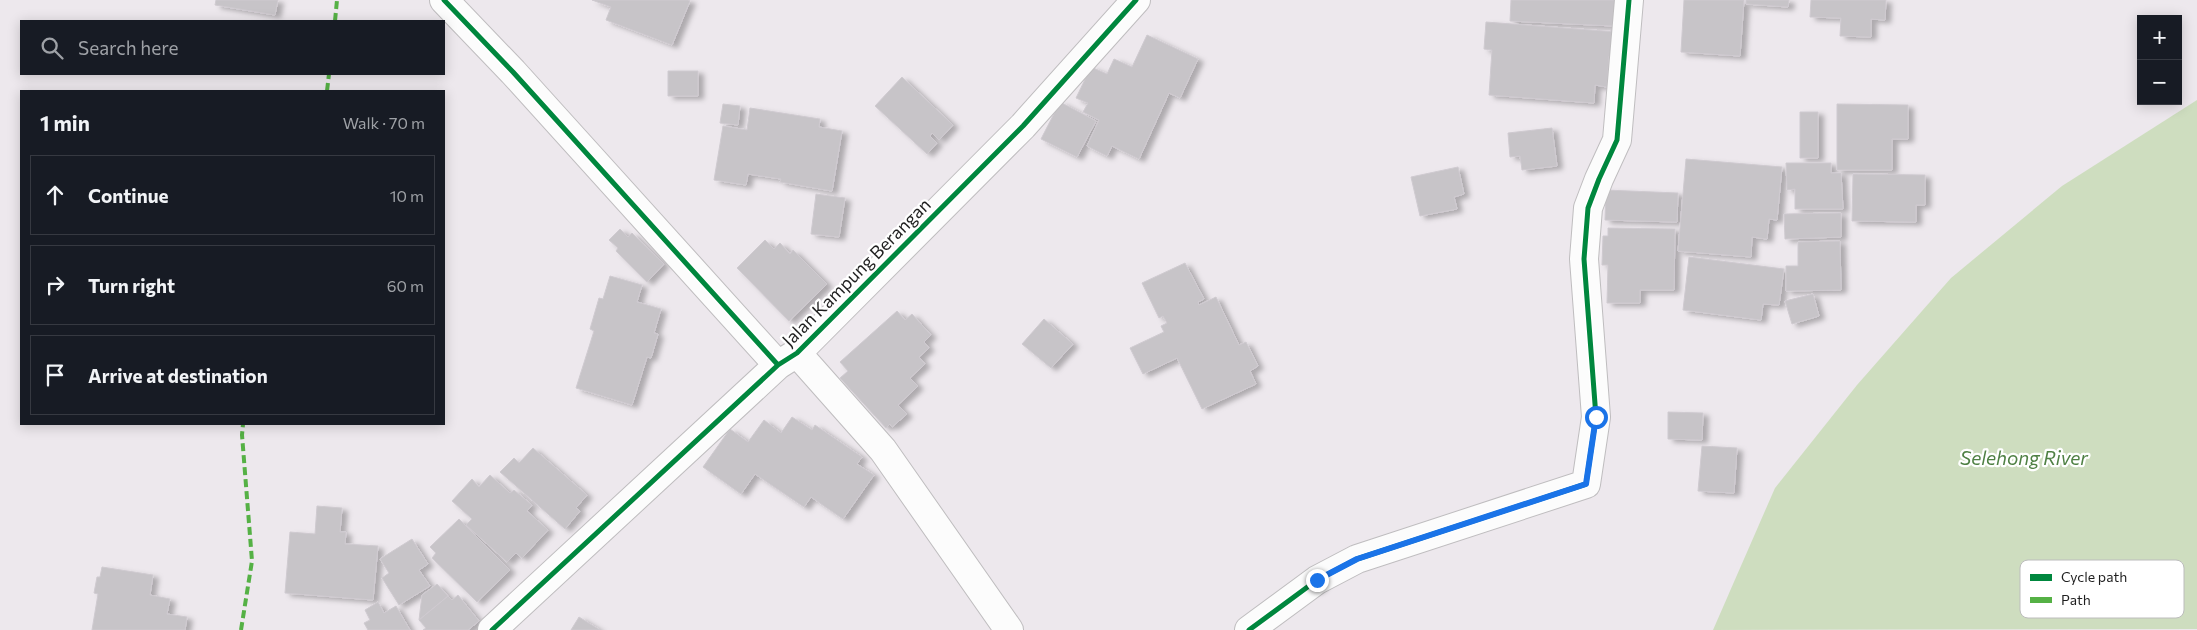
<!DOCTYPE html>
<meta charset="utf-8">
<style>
:root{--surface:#171b24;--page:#20242c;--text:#f1f3f6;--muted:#9ea1a6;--line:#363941}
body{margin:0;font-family:Commissioner,sans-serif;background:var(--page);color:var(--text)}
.controls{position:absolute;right:15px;top:15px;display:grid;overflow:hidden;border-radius:0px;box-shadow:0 2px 12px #0003}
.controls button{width:45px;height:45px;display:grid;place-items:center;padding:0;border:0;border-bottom:1px solid var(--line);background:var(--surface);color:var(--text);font:25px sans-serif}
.stop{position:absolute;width:15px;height:15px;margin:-11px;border:4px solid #1a73e8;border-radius:50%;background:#fff}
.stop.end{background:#1a73e8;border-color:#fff;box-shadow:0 1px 5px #0008}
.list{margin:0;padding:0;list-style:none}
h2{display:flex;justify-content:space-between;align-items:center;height:65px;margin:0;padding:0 20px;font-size:21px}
h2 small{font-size:16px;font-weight:400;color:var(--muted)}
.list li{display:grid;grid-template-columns:32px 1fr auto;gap:15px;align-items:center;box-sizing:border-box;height:80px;margin:0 10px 10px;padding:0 10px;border:1px solid var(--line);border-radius:0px}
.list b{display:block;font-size:19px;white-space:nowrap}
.list em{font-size:16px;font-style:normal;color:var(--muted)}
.icon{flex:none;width:28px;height:28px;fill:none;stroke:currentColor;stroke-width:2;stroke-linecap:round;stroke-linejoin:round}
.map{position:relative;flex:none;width:2197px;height:630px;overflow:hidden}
.search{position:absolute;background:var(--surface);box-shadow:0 2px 12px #0003;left:20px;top:20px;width:425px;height:55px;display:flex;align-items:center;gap:12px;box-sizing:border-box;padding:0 18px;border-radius:0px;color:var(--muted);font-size:19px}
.panel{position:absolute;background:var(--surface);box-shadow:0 2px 12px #0003;left:20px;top:90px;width:425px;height:335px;border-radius:0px}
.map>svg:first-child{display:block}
.water{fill:#ceddbf}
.building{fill:#c7c4c8;stroke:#cfcad0;filter:url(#shadow)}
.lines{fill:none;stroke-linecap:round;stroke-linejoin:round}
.minor-casing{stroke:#bfbdbf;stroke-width:30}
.minor{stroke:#fcfcfc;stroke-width:28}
.quiet{stroke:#55b145;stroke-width:4;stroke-dasharray:8 4;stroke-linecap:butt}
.cycleway-casing{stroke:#fff;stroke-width:8}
.cycleway{stroke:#00873e;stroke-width:5}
.route{stroke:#1a73e8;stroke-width:6}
.labels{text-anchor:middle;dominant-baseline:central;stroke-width:4.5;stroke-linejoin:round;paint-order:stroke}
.street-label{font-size:18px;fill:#1f1f1f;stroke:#fff}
.water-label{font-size:19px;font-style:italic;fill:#4f8044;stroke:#fff}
.key{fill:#fff;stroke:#bcbcbc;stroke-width:1}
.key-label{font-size:14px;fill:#1f1f1f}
</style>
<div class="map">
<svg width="2197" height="630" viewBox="0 0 2197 630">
<defs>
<filter id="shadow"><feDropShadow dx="5.5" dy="3" stdDeviation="2.5" flood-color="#0004"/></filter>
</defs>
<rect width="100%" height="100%" fill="#ede8ed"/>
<path class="water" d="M2197,100V629L1713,630L1775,488L1857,385L1951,278L2062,186Z"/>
<path class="building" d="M216,0H278L275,15L215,5Z
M592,0H688L690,1L672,45L606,20L611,7Z
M1511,0H1616L1614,26L1510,21Z
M1684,0H1744L1740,56L1681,52Z
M1746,0H1789L1788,7L1746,4Z
M1811,0H1886L1885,20L1871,19V37L1840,36L1841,18L1810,17Z
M1486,22L1617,32L1615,56H1609L1607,87L1595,85L1594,103L1489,95L1492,50L1484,49Z
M1147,35L1198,59L1180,98L1169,93L1139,159L1112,146L1107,156L1087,146L1099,120L1083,112L1088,103L1076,98L1091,67L1107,74L1114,59L1132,67Z
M668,71H698V96H668Z
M902,77L953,125L939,140L932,133L930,136L937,143L927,154L875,106Z
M1060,102L1096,121L1077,157L1041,139Z
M723,104L740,106L738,125L720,123Z
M1837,104L1908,105V139H1892V170H1837Z
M750,108L820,119L819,127L842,131L832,191L780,182L781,179L748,174L746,185L714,180L723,126L747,130Z
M1800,112H1818V158H1800Z
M1552,128L1557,166L1522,170L1520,156L1510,157L1508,133Z
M1686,159L1782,167L1777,220L1769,219L1767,239L1752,237L1751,257L1678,251Z
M1786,163H1831V173H1841L1843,209H1795V189L1787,190Z
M1458,167L1464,194L1454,197L1457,209L1420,216L1411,177Z
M1853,174L1925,175V205H1916V222L1852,221Z
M1606,190L1678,193L1677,222L1605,220Z
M816,194L845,198L839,237L811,234Z
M1841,213V237L1785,239L1784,214Z
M1608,228L1675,229L1674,290H1640V303H1607L1608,265H1602L1603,236H1608Z
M620,229L628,237L632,233L664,264L647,282L616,251L618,248L609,240Z
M765,240L774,249L780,243L790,254L793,250L827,284L789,321L737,268Z
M1840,241L1841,290L1786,291V266H1798V242Z
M1689,257L1784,269L1779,305L1763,304L1761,320L1683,310Z
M1185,263L1204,299L1198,302L1199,305L1216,297L1239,345L1246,342L1258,366L1250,371L1256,384L1202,409L1177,358L1143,374L1130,348L1164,332L1161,326L1167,323L1163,316L1159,318L1142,283Z
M610,276L642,285L637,302L661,309L654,333L658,334L651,358L647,357L632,405L576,388L594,331L590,329L599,298L603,299Z
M1813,294L1819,316L1792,324L1785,301Z
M897,311L905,320L912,314L931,335L924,342L929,348L919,357L925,364L910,378L918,386L898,405L907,414L892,427L890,424L886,428L840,378L848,371L840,362Z
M1044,319L1073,344L1051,368L1022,344Z
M1668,412L1703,413L1702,440L1668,439Z
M792,417L812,430L815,425L862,457L857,464L874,475L843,519L811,497L804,507L755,474L741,494L703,467L730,429L748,442L764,420L781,433Z
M1702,446L1737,448L1734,493L1698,491Z
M533,448L587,495L576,508L580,511L565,529L500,472L514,458L519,463Z
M490,475L510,493L514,490L532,505L527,511L548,530L522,558L516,553L507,562L466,525L472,519L452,501L472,479L479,487Z
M317,506L342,508L340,532H346L345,544L378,546L373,600L285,593L290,532L315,534Z
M459,519L510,570L477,602L432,558L436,553L430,547Z
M412,539L428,564L419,570L430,586L399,605L382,578L389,573L380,559Z
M102,567L153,575L150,595L170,599L167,614L187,617L185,630H92L98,594L94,593L97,577H100Z
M437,584L448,596L419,620L422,595Z
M458,595L479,621L468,630H423L426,628L419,620L448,596L452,600Z
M378,602L384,613L396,606L410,630H368L364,623L370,620L365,610Z
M579,617L600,630H571Z"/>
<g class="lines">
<defs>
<path id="minor" d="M444,0L513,72L778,365
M797,353L883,450L1009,630
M492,630L778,365L797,353L1023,126L1136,0
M1249,630L1317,580L1357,559L1586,484L1596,417L1584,259L1588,208L1599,179L1617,140L1629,0"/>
</defs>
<use href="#minor" class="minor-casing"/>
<use href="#minor" class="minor"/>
<path class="quiet" d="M335,21L337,0
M327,91L329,74
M241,630L252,561L242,435L243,424"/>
<defs>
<path id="cycleway" d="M444,0L513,72L778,365
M492,630L778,365L797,353L1023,126L1136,0
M1249,630L1317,580L1357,559L1586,484L1596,417L1584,259L1588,208L1599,179L1617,140L1629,0"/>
</defs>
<use href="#cycleway" class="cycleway-casing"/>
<use href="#cycleway" class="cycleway"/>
</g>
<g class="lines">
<path class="route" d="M1317,580L1357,559L1586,484L1596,417"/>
</g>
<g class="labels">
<g class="street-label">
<text transform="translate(856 272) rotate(-45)">Jalan Kampung Berangan</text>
</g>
<g class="water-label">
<text x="2024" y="457">Selehong River</text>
</g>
</g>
<rect x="2020" y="560" width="164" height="58" rx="8" class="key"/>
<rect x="2030" y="574" width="22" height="7" fill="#00873e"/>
<rect x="2030" y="597" width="22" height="6" fill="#55b145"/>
<g class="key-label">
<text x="2061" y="582">Cycle path</text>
<text x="2061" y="605">Path</text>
</g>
</svg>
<div class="controls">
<button>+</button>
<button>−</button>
</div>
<div class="stop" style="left:1596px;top:417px"></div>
<div class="stop end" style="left:1317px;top:580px"></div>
<div class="search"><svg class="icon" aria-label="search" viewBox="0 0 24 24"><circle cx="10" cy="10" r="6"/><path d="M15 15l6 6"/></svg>Search here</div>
<section class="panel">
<h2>1 min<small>Walk · 70 m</small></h2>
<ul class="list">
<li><svg class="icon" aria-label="ahead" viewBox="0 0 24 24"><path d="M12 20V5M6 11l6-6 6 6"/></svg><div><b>Continue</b></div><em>10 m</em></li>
<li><svg class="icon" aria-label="right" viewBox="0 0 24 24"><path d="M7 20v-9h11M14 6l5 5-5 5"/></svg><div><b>Turn right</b></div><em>60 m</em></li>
<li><svg class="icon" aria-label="arrive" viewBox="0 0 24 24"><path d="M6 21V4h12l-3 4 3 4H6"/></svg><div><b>Arrive at destination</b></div></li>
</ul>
</section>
</div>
